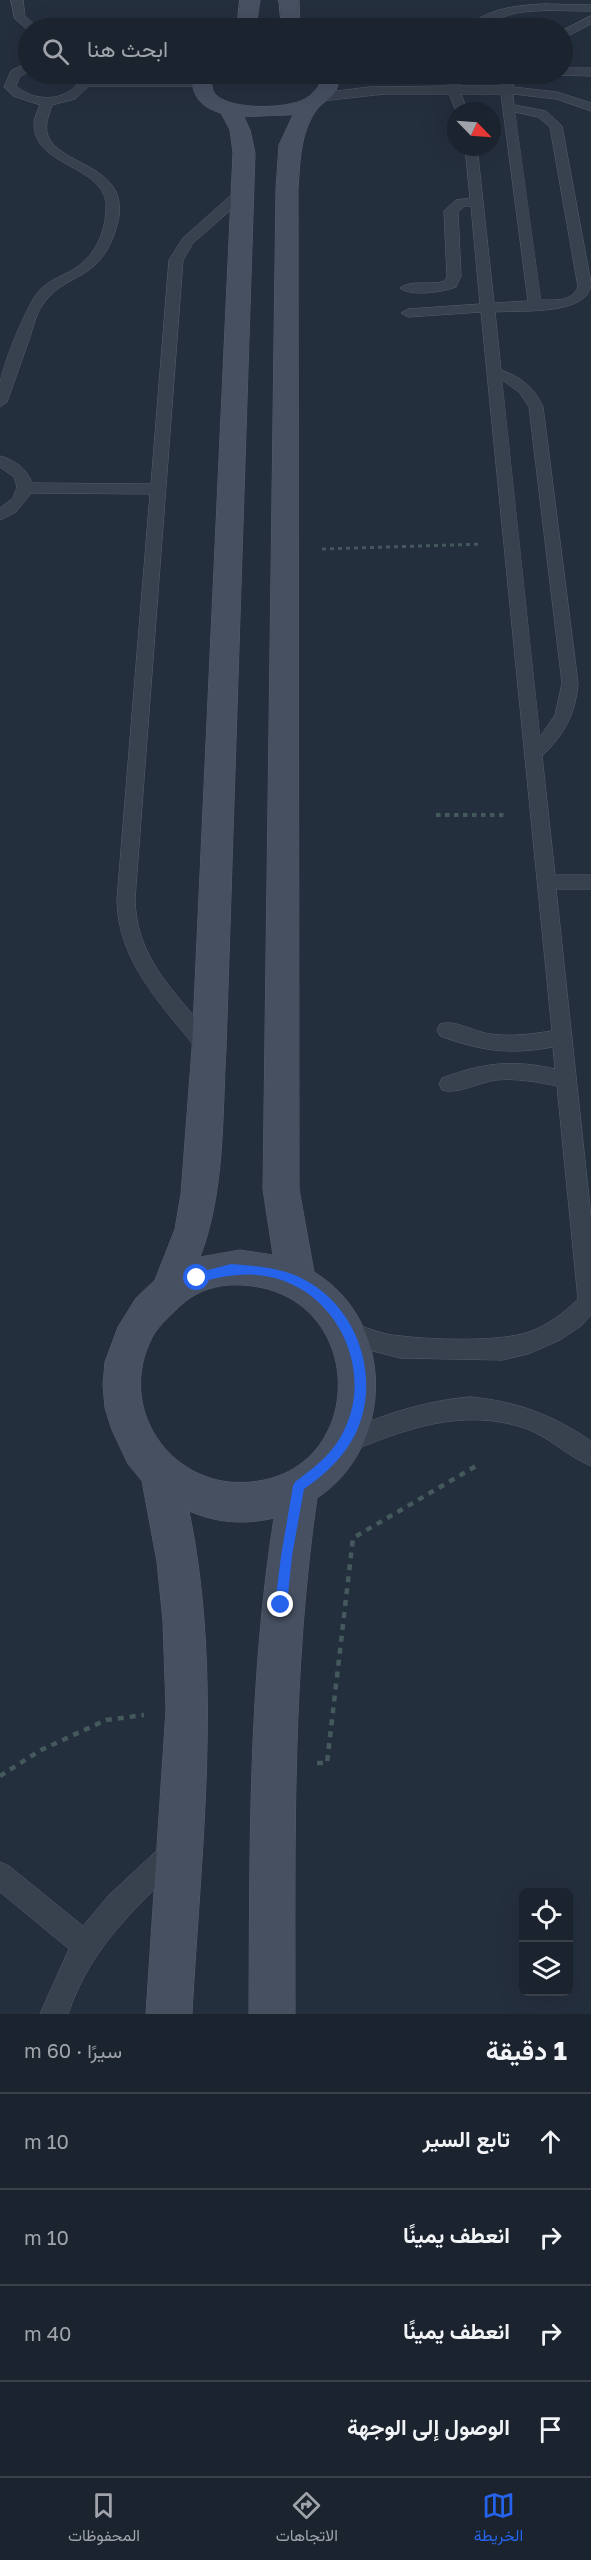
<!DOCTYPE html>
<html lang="ar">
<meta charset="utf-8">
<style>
:root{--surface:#1b232e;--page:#242b36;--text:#f1f3f6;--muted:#a0a4aa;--line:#39404a;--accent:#2563eb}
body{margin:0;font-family:"Golos Text",Vazirmatn,sans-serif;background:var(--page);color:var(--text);direction:rtl}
.controls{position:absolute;right:18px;bottom:18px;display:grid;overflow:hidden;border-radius:9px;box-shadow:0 6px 24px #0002}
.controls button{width:54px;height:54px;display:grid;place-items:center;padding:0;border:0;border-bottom:2px solid var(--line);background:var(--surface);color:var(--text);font:30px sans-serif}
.compass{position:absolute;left:447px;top:102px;width:54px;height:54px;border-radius:50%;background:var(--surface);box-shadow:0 6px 24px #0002;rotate:115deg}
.stop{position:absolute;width:18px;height:18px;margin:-14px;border:4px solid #2563eb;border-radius:50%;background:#fff}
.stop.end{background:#2563eb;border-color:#fff;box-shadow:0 2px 6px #0008}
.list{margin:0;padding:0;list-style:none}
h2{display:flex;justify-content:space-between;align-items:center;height:78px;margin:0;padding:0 24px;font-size:26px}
h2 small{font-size:20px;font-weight:400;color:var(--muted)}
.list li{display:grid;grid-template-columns:39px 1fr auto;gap:18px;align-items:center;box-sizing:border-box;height:96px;padding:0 24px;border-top:2px solid var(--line)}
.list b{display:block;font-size:22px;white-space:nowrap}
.list em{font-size:20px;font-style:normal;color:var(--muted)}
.icon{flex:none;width:33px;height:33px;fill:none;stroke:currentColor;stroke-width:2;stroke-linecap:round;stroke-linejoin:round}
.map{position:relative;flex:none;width:591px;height:2014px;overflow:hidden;direction:ltr}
.search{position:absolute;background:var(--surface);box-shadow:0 6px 24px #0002;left:18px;right:18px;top:18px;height:66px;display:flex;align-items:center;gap:15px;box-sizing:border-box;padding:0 21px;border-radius:33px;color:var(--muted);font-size:22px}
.sheet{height:462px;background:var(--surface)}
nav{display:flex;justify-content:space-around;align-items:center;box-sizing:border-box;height:84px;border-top:2px solid var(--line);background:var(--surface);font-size:16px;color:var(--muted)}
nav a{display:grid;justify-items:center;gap:3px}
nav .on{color:var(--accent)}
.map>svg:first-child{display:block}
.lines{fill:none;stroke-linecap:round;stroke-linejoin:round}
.lane-casing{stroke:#565f6c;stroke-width:1}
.secondary-casing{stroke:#565f6c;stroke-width:1}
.path-far2{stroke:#44595c;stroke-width:3;stroke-dasharray:4 4;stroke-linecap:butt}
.path-far1{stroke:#44595c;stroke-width:4;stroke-dasharray:4.5 4.5;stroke-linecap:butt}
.path{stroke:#44595c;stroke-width:4.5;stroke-dasharray:6 6;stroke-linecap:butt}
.lane{fill:#38414e;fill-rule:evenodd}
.secondary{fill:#465061;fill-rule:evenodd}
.route{fill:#2563eb}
</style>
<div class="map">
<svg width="591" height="2014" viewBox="0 0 591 2014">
<rect width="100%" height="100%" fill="#242f3e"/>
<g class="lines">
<defs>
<path id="lane" d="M11,0H23L25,16L38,28L28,30L15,19Z
M545,4L591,5V11C566,11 540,9 516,13C498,17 484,30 467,28C486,8 519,5 545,4Z
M591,16V24L562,39V31Z
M28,63V72L20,76L16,86C34,102 65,102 79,82L76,74H88L90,78H200L206,82L200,86H89L75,99L52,105C49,115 44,125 48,136C59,163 115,165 119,203C121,214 117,225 114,235C96,284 63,272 41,307C36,315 33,327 30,337C22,359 15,380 7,402L0,407C0,399 0,391 0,384C2,366 27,304 39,291C47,282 59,277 69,272C92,260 104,238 106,212C112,164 31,169 34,122C35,116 38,110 40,105L13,96L4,87L11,71Z
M562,68H591V76L558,75L562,74Z
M447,74H459L460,86H501L504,74H516L513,87L557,92L591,103V111L556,99L513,94L514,105L546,111L562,126L591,283C591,316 519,310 495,312L501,370C521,377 534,387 543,407L578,683C576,713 564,735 542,756L555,875H591V889H556L591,1217V1315L581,1326L560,1340L528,1354L502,1360L400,1358L373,1351L340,1338L337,1331L340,1324L348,1321C365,1327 382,1335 401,1336C432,1340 501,1342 529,1332C548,1325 564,1313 578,1299L557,1086C537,1082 517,1078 496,1080C480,1082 457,1095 442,1090L439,1084L442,1078C483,1063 512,1059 555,1069L553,1047C510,1055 481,1051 440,1036L437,1030L440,1024C454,1019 475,1032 490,1034C511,1037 531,1034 552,1031L481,312L408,317L401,313L408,309L480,304L471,206H465L458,212L461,276L456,287C443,292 411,297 400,288C411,279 432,286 445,281L447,276L444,211L456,200L470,198L465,147H477L494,303L528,301L501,94H461L468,111H456L449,94H385L321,101L315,97L321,93L369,87L448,86ZM515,112L538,117L550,127L578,287C572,302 555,300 541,300ZM502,380L519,392L529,407L562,683L555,715L540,737Z
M243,188L248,189L249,192L248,195L193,243L183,260L135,899C136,949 163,980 194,1016C202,1026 213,1037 219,1049L216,1055L209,1057L202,1055C165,1009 117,962 117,899L150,494L31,493L16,512L0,520V508L13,498L17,487L14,477L0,467V456C15,460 27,469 32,483L151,484L169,260L183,238L238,189Z
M470,1397C516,1401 553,1415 591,1441V1466C568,1457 551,1438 527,1429C463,1406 403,1430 344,1454L336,1451L332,1443L336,1435C380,1416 422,1401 470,1397Z
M175,1838L184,1842L188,1851L184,1860C135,1909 91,1946 68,2014H40L69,1949L0,1892V1862L9,1866L83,1926L109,1895L166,1842Z"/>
<path id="secondary" d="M240,0H260L256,28H237Z
M279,0H299L300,28H282Z
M192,74H212C212,81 210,90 217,96C234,110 286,109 305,99C311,96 315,90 319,86V74H339C339,100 326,96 315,112C300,135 300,162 298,189L299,1189L314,1272C396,1321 395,1447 317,1498C292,1670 295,1841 295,2014H249C250,1848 248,1682 274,1518C244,1525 217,1523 189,1511C223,1676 201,1848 192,2014H146L166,1710L163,1621L157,1562L142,1481L128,1464L112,1430L105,1408L103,1385L105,1362L118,1327L136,1298L155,1280L175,1229L181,1194L192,1049L233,153L230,130L221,113C200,107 191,95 192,74ZM293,115L279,145L276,189L263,1189L273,1255L240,1250L200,1257C225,1192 222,1118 226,1049L255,153L250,130L244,117ZM228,1285C368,1278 374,1471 251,1482C176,1490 118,1415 149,1344C156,1327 168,1318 180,1306C194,1293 209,1287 228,1285Z"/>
</defs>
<use href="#lane" class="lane-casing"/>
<use href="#secondary" class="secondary-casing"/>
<path class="path-far2" d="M322,549L482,544"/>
<path class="path-far1" d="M436,815H508"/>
<path class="path" d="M317,1763H327L353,1538L476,1466
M0,1776L41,1750L106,1720L144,1715"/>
<use href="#lane" class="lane"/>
<use href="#secondary" class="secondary"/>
</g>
<path class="route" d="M231,1264C256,1266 280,1267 303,1279C363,1309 386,1392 347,1448C335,1465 321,1477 304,1489L292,1556L287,1605L281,1611L275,1605L281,1556L293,1486L295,1482C312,1469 329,1457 340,1438C378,1374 338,1288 265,1276C241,1272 220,1277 197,1283L192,1278L197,1273Z"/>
</svg>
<div class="controls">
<button><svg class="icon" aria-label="locate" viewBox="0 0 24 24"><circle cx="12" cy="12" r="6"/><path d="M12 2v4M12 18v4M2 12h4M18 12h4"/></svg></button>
<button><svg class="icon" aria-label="layers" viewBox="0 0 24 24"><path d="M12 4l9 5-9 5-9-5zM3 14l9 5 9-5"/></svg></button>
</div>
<svg class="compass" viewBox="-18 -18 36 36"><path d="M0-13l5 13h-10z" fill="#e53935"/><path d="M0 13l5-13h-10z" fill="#a0a4aa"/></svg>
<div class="stop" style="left:197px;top:1278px"></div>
<div class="stop end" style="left:281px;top:1605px"></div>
<div class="search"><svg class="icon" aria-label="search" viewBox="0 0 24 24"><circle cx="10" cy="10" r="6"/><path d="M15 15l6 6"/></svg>ابحث هنا</div>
</div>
<section class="sheet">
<h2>1 دقيقة<small>سيرًا · 60 m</small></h2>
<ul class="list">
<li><svg class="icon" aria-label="ahead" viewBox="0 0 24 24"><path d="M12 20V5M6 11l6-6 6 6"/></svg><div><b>تابع السير</b></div><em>10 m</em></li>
<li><svg class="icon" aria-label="right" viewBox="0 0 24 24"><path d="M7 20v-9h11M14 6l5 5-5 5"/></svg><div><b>انعطف يمينًا</b></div><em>10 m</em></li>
<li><svg class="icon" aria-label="right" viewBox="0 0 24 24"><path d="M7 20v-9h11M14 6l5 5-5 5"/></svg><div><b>انعطف يمينًا</b></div><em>40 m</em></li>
<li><svg class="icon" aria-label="arrive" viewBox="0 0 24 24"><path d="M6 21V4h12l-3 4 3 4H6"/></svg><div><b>الوصول إلى الوجهة</b></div></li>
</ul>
</section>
<nav>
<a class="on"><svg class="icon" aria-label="map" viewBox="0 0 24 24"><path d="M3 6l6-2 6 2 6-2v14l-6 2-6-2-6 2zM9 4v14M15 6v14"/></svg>الخريطة</a>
<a><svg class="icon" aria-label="directions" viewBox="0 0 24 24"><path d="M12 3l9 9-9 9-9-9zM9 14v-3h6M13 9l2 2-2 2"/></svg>الاتجاهات</a>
<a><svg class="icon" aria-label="saved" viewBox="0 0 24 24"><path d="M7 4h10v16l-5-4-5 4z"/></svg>المحفوظات</a>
</nav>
